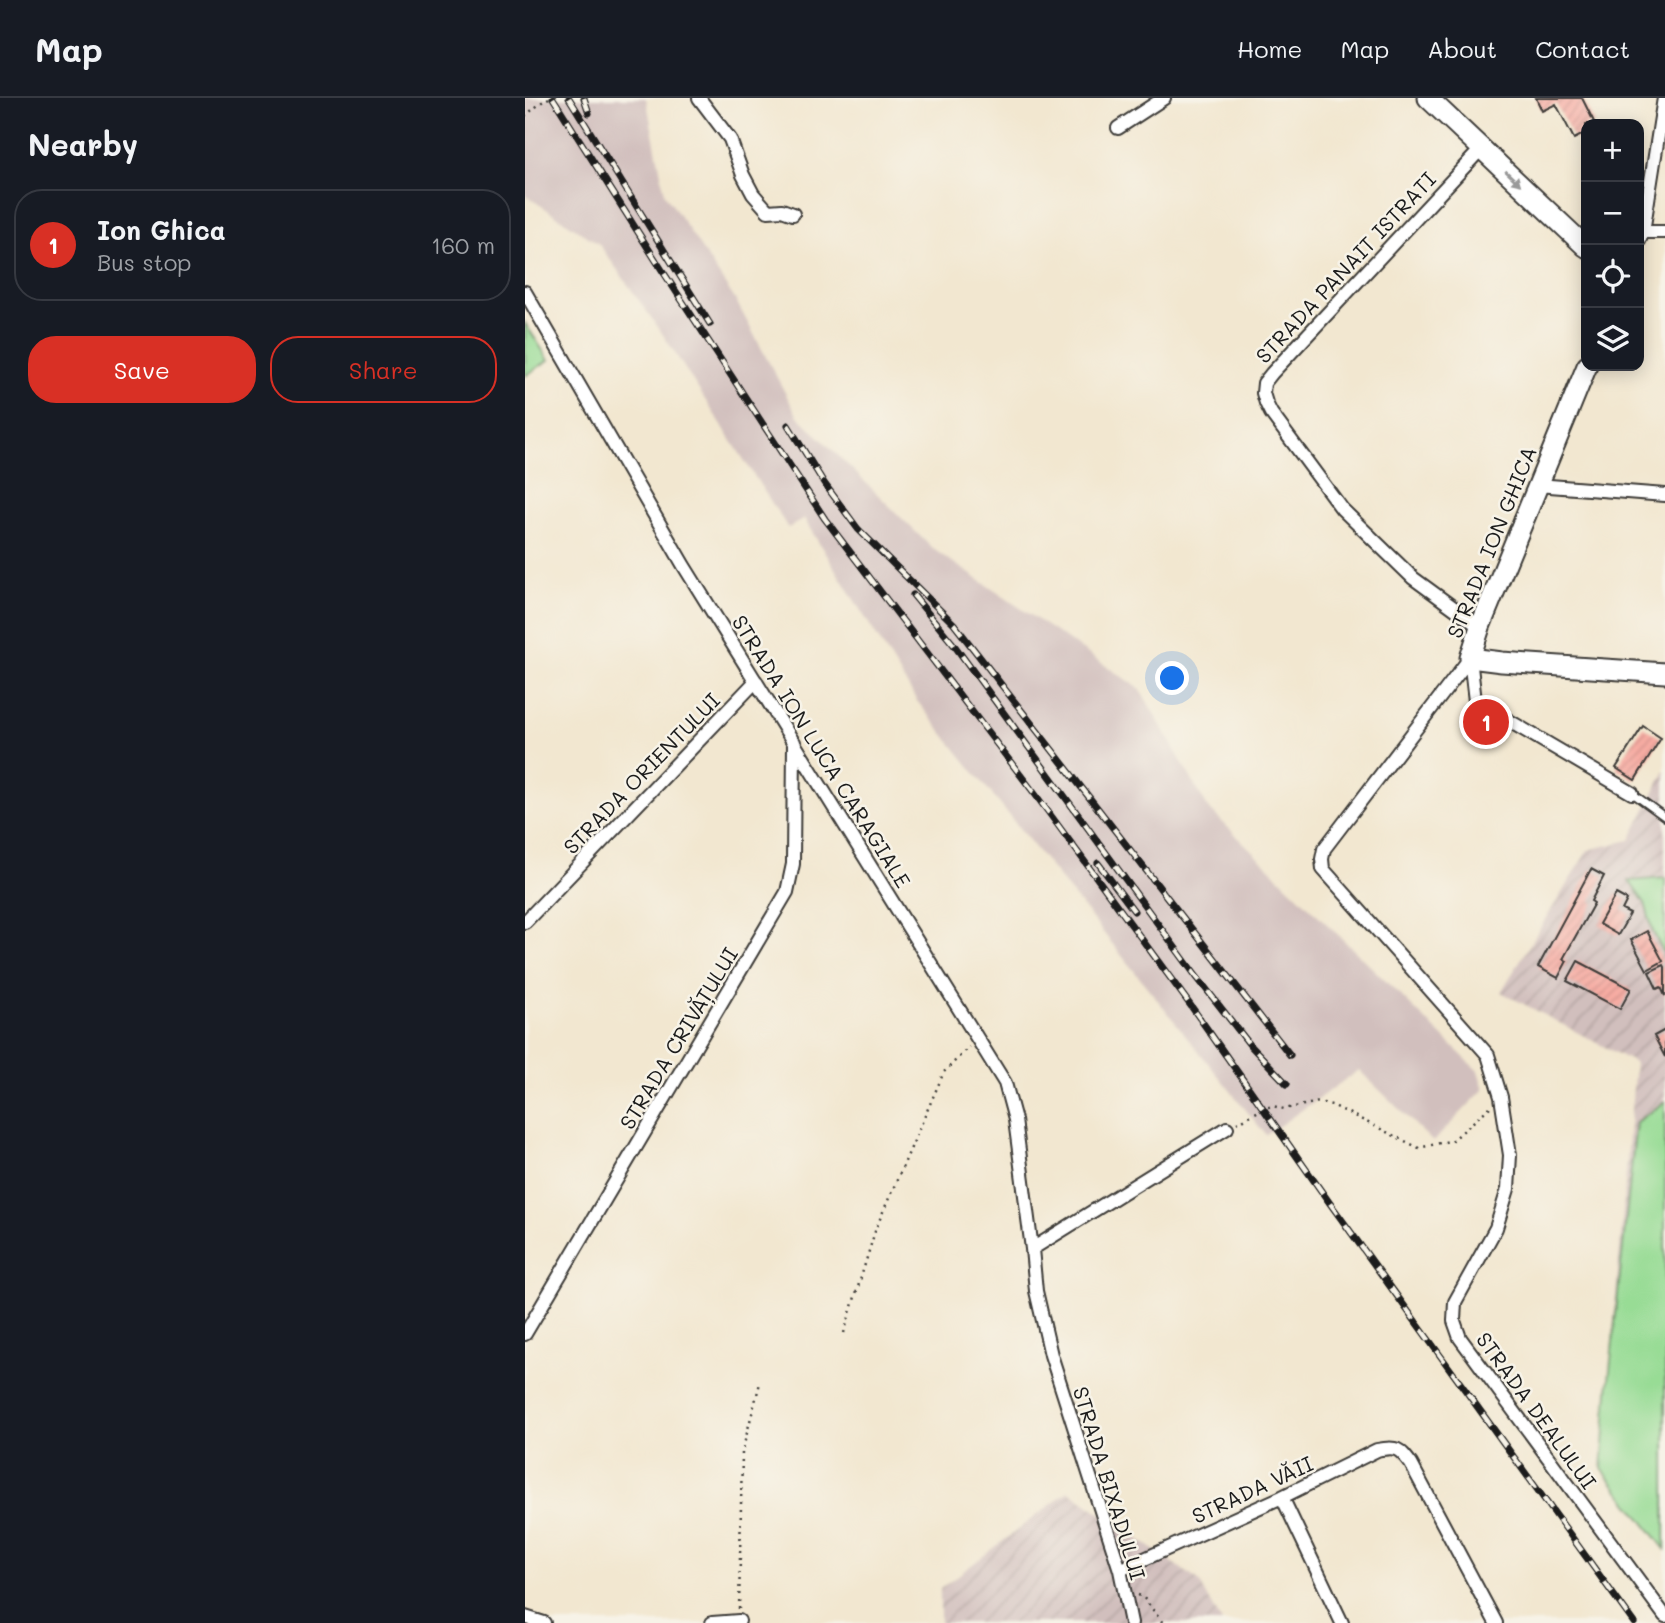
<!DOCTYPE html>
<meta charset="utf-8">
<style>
:root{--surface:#171b24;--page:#20242c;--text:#f1f3f6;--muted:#9ea1a6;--line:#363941;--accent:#d93025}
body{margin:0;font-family:Mali,sans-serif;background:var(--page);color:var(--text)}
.controls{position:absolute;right:21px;top:21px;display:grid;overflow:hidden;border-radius:14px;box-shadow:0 4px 18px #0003}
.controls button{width:63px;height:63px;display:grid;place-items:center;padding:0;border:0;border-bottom:2px solid var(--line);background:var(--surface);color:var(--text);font:35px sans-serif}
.you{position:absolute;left:648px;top:581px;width:24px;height:24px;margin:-18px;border:5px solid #fff;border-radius:50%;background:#1a73e8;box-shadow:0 0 0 10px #1a73e833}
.badge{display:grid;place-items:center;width:46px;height:46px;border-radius:50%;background:var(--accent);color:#fff;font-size:23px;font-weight:700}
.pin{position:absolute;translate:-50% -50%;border:4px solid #fff;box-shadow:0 2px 7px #0006}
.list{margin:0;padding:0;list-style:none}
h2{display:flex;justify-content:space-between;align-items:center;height:91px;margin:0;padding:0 28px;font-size:30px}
h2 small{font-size:23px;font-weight:400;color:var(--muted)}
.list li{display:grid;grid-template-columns:46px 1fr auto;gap:21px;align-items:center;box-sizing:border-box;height:112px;margin:0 14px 14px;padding:0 14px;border:2px solid var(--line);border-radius:28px}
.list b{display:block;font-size:26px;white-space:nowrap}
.list p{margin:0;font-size:23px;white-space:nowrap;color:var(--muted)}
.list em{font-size:23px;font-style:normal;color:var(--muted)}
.actions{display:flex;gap:14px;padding:21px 28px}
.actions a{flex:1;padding:16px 0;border:2px solid var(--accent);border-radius:28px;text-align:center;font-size:24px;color:var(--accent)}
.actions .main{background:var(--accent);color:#fff}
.icon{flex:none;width:38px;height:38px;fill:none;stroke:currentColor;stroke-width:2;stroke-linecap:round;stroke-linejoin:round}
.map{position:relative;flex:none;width:1140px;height:1525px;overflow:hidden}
header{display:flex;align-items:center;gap:42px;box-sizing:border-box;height:98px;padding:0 35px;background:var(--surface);border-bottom:2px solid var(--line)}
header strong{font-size:33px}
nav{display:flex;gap:38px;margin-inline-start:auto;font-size:24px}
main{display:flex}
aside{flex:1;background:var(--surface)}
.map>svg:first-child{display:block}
.industrial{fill:url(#industrial-furrows)}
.railway{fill:#d1bfbd}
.green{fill:#98dc95;stroke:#5a7c58;stroke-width:2}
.building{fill:url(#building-hatch)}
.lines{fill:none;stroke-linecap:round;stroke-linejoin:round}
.lane-casing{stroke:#3c3a37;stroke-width:10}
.street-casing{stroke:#3c3a37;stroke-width:16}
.secondary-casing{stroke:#3c3a37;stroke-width:23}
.path{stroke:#3c3a37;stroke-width:2.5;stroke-dasharray:2 5;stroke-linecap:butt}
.lane{stroke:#fff;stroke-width:6}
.street{stroke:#fff;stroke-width:12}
.secondary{stroke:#fff;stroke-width:19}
.rail-casing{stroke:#1c1c1c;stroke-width:7}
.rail{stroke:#f7f3e8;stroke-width:4.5;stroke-dasharray:13;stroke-linecap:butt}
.oneway{fill:#999}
.labels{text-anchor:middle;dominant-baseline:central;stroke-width:5;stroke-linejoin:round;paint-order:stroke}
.street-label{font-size:21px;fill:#1c1c1c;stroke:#f7f3e8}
</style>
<header>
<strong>Map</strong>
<nav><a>Home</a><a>Map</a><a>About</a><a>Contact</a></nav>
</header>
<main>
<aside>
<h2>Nearby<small></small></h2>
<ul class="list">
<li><span class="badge">1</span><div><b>Ion Ghica</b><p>Bus stop</p></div><em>160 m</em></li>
</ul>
<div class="actions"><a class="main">Save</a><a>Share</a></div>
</aside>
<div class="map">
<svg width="1140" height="1525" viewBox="0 0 1140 1525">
<defs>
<pattern id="industrial-furrows" width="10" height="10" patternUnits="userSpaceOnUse" patternTransform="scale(1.75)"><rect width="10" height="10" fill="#d1bfbd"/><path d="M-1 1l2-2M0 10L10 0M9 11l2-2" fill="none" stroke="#b3a4a2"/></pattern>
<pattern id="building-hatch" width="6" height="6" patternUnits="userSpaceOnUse" patternTransform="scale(1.75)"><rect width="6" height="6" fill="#f7aca3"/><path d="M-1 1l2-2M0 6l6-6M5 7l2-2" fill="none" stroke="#d3938c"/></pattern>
</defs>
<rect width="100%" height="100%" fill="#f7f3e8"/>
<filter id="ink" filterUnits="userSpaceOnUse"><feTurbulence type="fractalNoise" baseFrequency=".0143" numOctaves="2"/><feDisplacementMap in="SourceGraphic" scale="14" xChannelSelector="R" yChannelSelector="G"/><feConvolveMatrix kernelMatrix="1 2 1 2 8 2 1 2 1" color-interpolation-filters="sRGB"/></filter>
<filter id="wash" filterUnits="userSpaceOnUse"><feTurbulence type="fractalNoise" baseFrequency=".00686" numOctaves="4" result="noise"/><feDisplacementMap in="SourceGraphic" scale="28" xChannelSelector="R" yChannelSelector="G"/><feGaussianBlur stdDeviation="1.57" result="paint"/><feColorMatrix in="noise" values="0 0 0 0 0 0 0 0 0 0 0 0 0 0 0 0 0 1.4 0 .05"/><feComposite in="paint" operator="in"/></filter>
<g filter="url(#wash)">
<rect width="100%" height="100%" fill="#f2e7d0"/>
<path class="industrial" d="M1140,673V1451L1077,1371L1110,965L976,894L1063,752L1105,742Z
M544,1393L674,1483L697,1525H415V1491Z"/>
<path class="railway" d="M0,0H121L140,96L211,203L272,317L408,451L615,591L683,710L953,973L959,991L908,1044L834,972L741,1037L392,603L279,421L263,430L135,232L74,146L0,97Z"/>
<path class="green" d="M0,225L24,262L0,278Z
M1140,780V858L1128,834L1120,805L1104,783Z
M1140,1004V1451L1077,1371L1084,1281L1111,1024Z"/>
<g id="blocks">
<path class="building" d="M1011,0H1057L1070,26H1061V35L1049,41L1031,6L1017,13Z
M1118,628L1136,640L1110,682L1091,670Z
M1066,771L1079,778L1066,803L1069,805L1038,861L1042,863L1033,880L1013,869Z
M1091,796L1102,802L1097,812L1105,816L1093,837L1074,826Z
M1122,833L1138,863L1122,872L1106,842Z
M1053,863L1106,891L1095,911L1042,883Z
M1139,867L1140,869V898L1136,889L1132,891L1124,874Z
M1140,932V959L1129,938Z"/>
</g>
</g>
<g filter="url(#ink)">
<use href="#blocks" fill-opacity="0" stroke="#3c3a37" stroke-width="2"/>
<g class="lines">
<defs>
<path id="lane" d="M1107,695L1140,719"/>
<path id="street" d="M174,0L205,41L218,77L228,96L243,113L257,112L268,116
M593,30L639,0
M1118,134H1140
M1114,143L1118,134L1139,0
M0,194L159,468L480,985L490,1022L507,1151L511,1193L526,1257L595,1472L606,1525
M1012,387L1140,397
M955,529L888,480L817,411L746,315L741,305L738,295L739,285L747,275L956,51
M945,560L799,751L797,761L798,771L963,957L976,999L985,1057L983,1091L971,1130L930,1204L929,1223L935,1240L1140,1518
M945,560L950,603L1107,695
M0,824L231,583
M507,1151L702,1030
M0,1236L262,794L268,766L269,644
M757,1399L817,1525
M595,1472L757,1399L852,1352C872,1348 874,1350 886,1366L971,1525
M0,1519L19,1525
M187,1525L214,1523"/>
<path id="secondary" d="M903,0L1061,149
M1062,268L955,529L945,560L977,564L1140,575"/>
</defs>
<use href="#lane" class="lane-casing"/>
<use href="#street" class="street-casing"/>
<use href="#secondary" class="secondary-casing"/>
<path class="path" d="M0,18L17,4L24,0
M712,1025L739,1010L748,1008L759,1011L794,1004L807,1007L894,1050L928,1042L966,1008
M319,1235L351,1130L419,974L444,949
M613,1497L618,1499L638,1525
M214,1511L217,1354L235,1285"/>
<use href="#lane" class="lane"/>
<use href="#street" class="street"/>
<use href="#secondary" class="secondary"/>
<defs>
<path id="rail" d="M28,0L137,172L300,421L510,696L666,908L804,1104L1109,1525
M44,0L185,226
M59,0L64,15
M263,327L299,385L333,431L429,526L765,957
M388,497L429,547L671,878L725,947L762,986
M573,765L609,813"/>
</defs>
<use href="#rail" class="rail-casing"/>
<use href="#rail" class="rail"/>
</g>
<defs><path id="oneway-solid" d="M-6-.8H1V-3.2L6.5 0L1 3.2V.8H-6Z" transform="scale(1.75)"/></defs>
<use class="oneway" href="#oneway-solid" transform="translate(988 80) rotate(43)"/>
</g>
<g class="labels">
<g class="street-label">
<text transform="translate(820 169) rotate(-47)">STRADA PANAIT ISTRATI</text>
<text transform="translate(966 444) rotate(-68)">STRADA ION GHICA</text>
<text transform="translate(297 653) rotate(58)">STRADA ION LUCA CARAGIALE</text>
<text transform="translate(116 675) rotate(-46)">STRADA ORIENTULUI</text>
<text transform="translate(153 940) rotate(-59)">STRADA CRIVĂȚULUI</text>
<text transform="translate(1012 1312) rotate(54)">STRADA DEALULUI</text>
<text transform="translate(585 1385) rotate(73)">STRADA BIXADULUI</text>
<text transform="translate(727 1391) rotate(-25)">STRADA VĂII</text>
</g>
</g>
</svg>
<div class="controls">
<button>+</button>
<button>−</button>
<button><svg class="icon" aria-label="locate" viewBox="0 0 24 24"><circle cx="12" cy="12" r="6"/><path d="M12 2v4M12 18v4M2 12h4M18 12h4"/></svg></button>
<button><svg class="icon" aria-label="layers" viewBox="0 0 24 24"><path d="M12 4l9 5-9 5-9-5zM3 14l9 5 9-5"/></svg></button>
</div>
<div class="you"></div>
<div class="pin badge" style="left:961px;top:624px">1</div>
</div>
</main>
